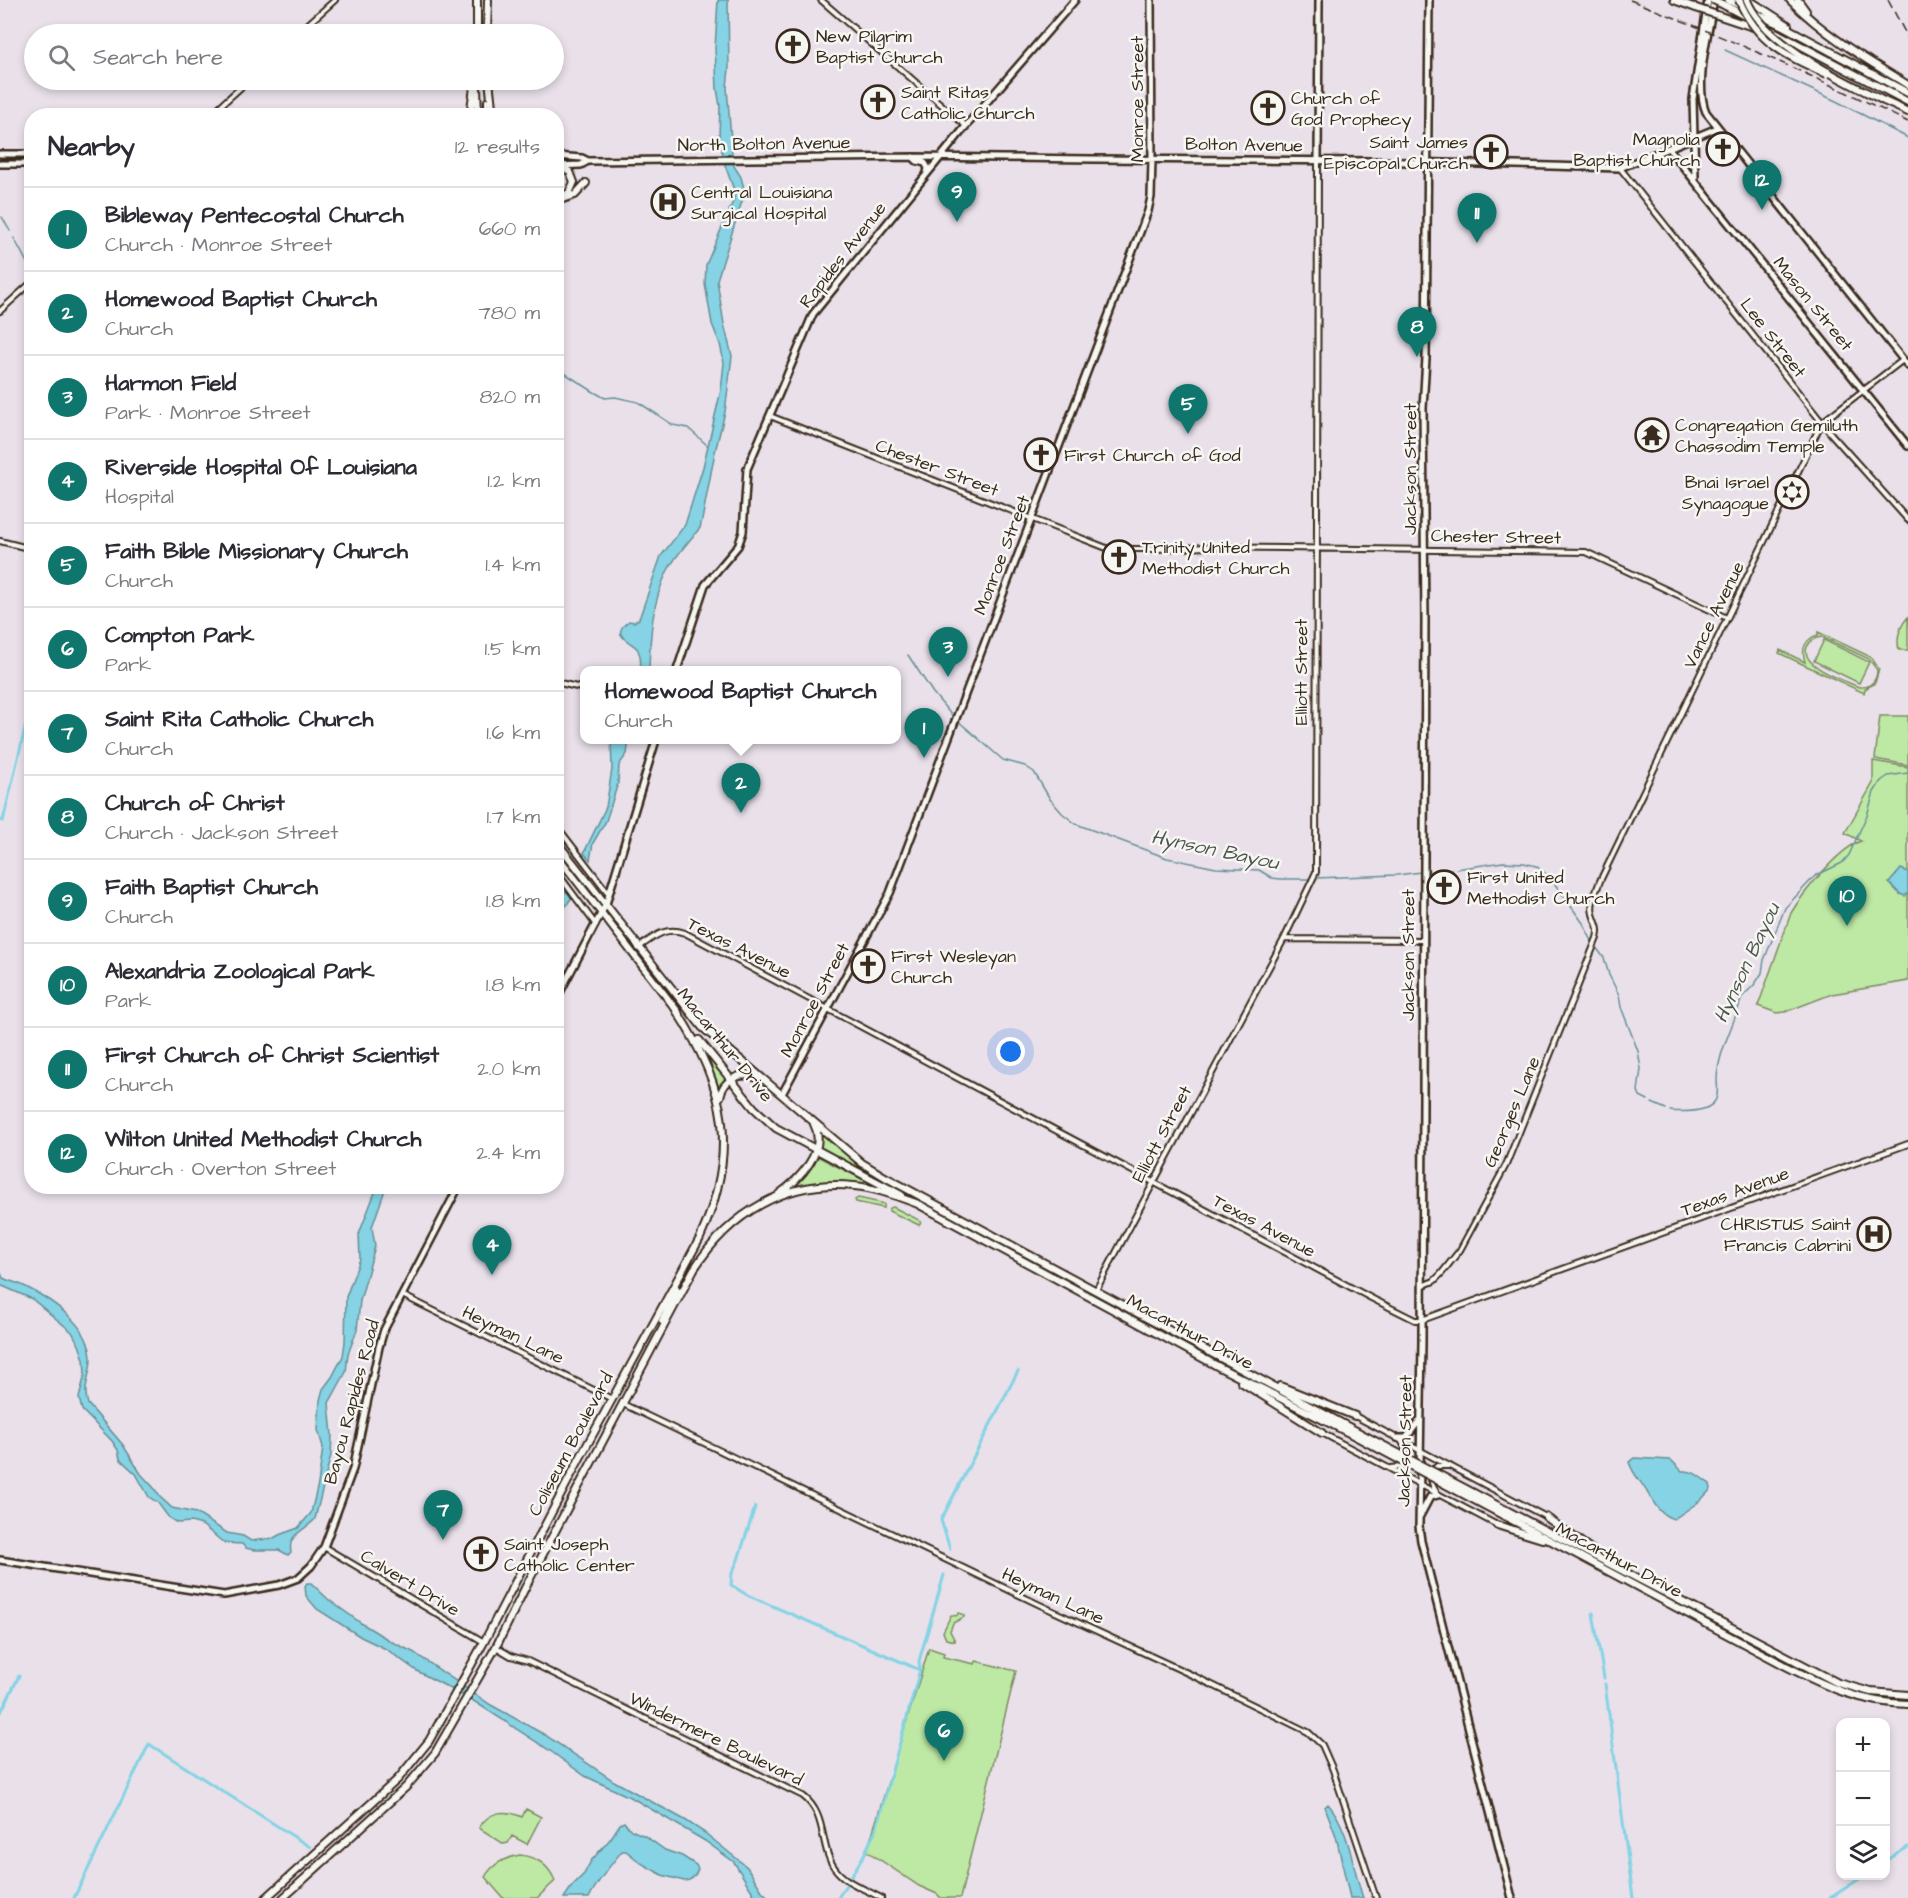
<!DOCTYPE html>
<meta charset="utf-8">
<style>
:root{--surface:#fff;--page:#f2f2f3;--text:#2b2b33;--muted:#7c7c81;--line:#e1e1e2;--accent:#0f766e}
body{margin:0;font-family:"Architects Daughter",sans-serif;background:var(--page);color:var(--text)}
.controls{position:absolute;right:18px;bottom:18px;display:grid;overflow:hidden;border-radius:12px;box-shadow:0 3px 9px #0003}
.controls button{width:54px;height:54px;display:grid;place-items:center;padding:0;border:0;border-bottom:2px solid var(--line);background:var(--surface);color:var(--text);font:30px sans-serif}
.you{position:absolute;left:1011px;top:1052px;width:21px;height:21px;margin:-15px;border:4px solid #fff;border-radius:50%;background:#1a73e8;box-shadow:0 0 0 9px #1a73e833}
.badge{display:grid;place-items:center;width:39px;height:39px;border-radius:50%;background:var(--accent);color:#fff;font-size:20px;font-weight:700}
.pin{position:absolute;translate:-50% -50px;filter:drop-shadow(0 2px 3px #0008)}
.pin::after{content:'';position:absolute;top:32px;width:21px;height:18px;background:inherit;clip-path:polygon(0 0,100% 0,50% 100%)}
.popup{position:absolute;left:580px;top:666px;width:321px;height:78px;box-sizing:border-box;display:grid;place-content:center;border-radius:12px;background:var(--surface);filter:drop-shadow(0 2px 4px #0005);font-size:20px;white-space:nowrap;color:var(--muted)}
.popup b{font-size:22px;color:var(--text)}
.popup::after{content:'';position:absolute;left:50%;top:100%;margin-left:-12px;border:12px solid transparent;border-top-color:var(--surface)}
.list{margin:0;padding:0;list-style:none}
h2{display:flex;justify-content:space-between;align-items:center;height:78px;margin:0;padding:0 24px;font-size:26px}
h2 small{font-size:20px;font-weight:400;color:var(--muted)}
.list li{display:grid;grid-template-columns:39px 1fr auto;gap:18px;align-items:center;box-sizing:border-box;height:84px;padding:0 24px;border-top:2px solid var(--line)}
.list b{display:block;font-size:22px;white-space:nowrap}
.list p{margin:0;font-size:20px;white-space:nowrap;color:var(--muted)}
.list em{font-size:20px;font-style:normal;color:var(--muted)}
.icon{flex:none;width:33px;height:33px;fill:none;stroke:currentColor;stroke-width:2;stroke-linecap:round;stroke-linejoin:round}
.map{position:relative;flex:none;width:1908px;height:1898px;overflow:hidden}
.search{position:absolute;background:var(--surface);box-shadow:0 3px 9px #0003;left:24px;top:24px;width:540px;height:66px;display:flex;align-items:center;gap:15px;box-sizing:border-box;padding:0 21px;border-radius:33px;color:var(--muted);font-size:22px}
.panel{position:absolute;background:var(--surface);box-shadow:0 3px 9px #0003;left:24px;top:108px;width:540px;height:1086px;border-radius:24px}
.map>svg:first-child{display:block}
.green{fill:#bee9a5;stroke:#7c8a62;stroke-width:1.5;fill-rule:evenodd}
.water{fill:#85d3e4;stroke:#678f95;stroke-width:1.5}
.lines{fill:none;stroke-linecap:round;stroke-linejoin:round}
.stream{stroke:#678f95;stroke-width:1.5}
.canal{stroke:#85d3e4;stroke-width:3}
.minor-casing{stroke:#3b2a1e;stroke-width:8}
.major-casing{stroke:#3b2a1e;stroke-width:10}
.highway-casing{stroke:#3b2a1e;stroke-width:10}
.minor{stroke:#f6f6f2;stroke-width:4}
.major{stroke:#f6f6f2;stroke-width:5}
.highway{stroke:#f6f6f2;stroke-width:6}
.rail{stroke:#3b2a1e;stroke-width:1.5;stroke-dasharray:9 4.5;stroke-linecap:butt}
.highway-bridge-casing{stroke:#3b2a1e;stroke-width:10;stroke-linecap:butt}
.highway-bridge{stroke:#f6f6f2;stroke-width:6}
.labels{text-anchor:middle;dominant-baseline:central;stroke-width:5;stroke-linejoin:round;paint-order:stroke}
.poi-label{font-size:18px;fill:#3b2a1e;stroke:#f6f6f2;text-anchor:start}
.street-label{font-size:18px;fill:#3b2a1e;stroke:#f6f6f2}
.water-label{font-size:20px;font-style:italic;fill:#4e5450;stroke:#f6f6f2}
</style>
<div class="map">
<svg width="1908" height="1898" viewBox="0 0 1908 1898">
<rect width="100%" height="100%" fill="#e9e0ea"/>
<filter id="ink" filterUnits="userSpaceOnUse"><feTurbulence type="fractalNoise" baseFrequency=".0167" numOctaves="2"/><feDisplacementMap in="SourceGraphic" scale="12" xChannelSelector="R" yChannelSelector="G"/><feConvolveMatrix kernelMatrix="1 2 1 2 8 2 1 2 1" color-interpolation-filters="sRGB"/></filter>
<g filter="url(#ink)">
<path class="green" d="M1908,617V650H1899C1896,637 1899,627 1908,617Z
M1818,632L1871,657L1879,669L1875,683L1865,689L1864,693L1779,653L1780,650L1805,662C1801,649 1805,639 1818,635ZM1822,637L1869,659L1877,670C1877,681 1870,688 1859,687C1845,681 1799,666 1807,647C1810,640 1815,638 1822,637Z
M1824,640L1869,662L1859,683L1814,661Z
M1880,716H1908V765L1875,759Z
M1873,761L1908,767V981L1832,994L1785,1012L1777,1013L1758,1006L1791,913C1803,893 1839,848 1861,841L1845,833L1873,783Z
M707,1054L726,1079L719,1089Z
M819,1130L862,1165L965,1225L817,1149Z
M815,1155L877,1187C847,1182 821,1183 792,1188L801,1179Z
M858,1198L881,1203L884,1204V1208L856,1202L855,1200Z
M893,1207L919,1220L921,1223L919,1225L889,1211L890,1208Z
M959,1613L964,1615V1617L953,1623L950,1631L955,1641L946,1639L943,1632L951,1615L956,1616Z
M929,1648L944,1653L943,1657L975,1664L976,1661L1016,1671L960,1898H941L937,1894L919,1886L867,1851Z
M526,1809L541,1817L527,1844L512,1836L508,1843L504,1844L479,1828C489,1811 505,1809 522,1817Z
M520,1855C536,1857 549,1865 555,1881L537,1898H503L485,1877C493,1863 505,1858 520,1855Z"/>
<path class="water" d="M718,0H728L729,69L727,87L732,152L734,166L741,177L745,192L717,280L724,324L732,356L725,412L715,452L702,520L700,528C689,541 676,555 668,570C652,601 650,636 649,670H640C641,664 641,656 638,650C634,642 607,636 629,621L634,622L639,619L661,556L685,525L703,467L721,390L724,363L720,344L712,324L705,284L706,265L734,199V190L725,165L719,137L720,106L717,89L715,48Z
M611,740H629L627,754L619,765L618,783L606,821L593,843L590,860L584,853L606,807L612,769Z
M1901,869L1908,872V893L1905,896L1900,894L1889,883Z
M566,890L572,897L564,909L560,926L557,929V908Z
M377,1187H386L372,1227L375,1246L360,1301L357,1330L348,1354L346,1372L329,1403L332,1435L331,1455L315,1519C305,1531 287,1534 291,1552L288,1555L279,1550H254L246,1548L242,1544L224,1543L202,1525L191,1522L177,1523L169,1518L158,1503L149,1497L136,1474L120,1459L118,1450L112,1441L82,1410L79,1398L85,1374L84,1359L79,1345L72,1332L32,1299L0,1285V1271L3,1278C10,1282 17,1282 24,1286C51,1299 90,1325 91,1358C91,1375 82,1387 88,1404L123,1445L141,1474L154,1488L160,1497L172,1508L196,1513L227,1533L243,1536L251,1541L274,1538L279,1535L298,1528L311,1513L318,1484L323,1447L318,1430L320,1400L323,1389L332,1377L343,1356L345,1342L346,1297L360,1259L359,1234Z
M1634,1458L1671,1460L1682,1471C1695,1470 1700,1478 1710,1484L1711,1489L1700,1501L1674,1519C1659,1515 1655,1504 1647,1492C1641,1481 1633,1475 1629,1462Z
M307,1583H311L329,1600L361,1623L392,1642L413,1652L491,1705L545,1735L614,1781L685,1820L705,1833L747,1867L762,1891L769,1898H756L734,1862L705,1841L634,1799L585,1776L549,1750L472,1700L417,1671L386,1649L361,1637L317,1609L306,1596L305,1586Z
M1328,1804C1349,1827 1353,1869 1363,1898H1350L1336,1836L1325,1807Z
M624,1822L631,1830L645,1836L665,1850L682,1856L696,1865L698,1869C696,1875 692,1881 684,1881L662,1875L641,1863L626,1851H622C610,1866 598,1880 589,1898H564L572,1886L584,1874L591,1861L611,1838L620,1824Z"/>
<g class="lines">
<path class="stream" d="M1725,50L1836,101L1908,138
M2,217L10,231
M14,238L32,272
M556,363L566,374L594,392L605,398L615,397L638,402L673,425L688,428L707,445
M908,655L933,693L953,717
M957,720L1003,760L1025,766L1034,772L1050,799L1062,813L1076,824L1167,858L1216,868L1259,870L1272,878L1280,879H1311
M1456,869L1503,862L1524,863L1536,866L1549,876L1583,923L1593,943L1604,958L1609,975L1619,995L1621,1007L1638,1051L1641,1069L1638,1091L1640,1096L1648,1100
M1426,872L1452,869
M1315,878L1397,875L1421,872
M1652,1103L1666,1109
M1670,1111C1682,1112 1707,1113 1715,1101C1719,1094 1717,1086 1717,1079C1718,1053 1733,1027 1740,1003L1742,997L1755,984L1762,973L1764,960L1785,908L1815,876L1842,863L1849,855L1867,815L1874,792L1881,781L1888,776L1908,773"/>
<path class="canal" d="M0,820L3,821L32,699
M755,1507L738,1560L732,1573L731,1585L747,1595L920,1670
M950,1549L941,1520L1018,1371
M1593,1613L1604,1678
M1605,1684L1633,1898
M0,1714L19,1676
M1886,1861L1908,1847
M74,1898L149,1744L310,1847
M838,1898L864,1855L876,1829L920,1670L919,1661L944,1575
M1830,1898L1864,1876"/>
<defs>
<path id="minor" d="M821,0L966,126
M297,34L335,0
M209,116L249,80
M1620,168L1832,435L1908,520
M0,311L32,282
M770,416L1109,549H1156L1207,547L1586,552L1727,618
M0,541L32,549
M556,682L585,689
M556,825L609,894
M556,871L596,925
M1284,939L1423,940
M638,948C654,937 664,926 685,933L1371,1298L1415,1320H1422L1908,1144
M1422,1286L1434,1281L1441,1274L1460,1250L1506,1165L1597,938C1600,928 1596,924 1593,914C1590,903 1596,892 1600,881L1822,422L1903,360
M1096,1290L1284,939L1316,872L1318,161
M402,1295L612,1399
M623,1404L1038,1604L1194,1676L1308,1732L1322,1745L1333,1770L1376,1898
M1355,1416L1546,1517
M1322,1433L1497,1525
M1391,1468L1401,1467L1406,1459V1449L1402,1442
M1437,1493C1431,1484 1427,1474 1437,1466H1450
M324,1547L484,1642
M496,1647L511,1656L528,1661L803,1796C829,1816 818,1849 837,1871C847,1883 867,1890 881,1898"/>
<path id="major" d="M1429,0L1426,358L1423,408L1425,619L1422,1343L1419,1526L1421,1541L1512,1898
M1714,0C1709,31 1694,84 1706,112L1908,366
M1669,149L1908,446
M0,154H32
M556,156L582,158L588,161L913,157L1093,159L1372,161L1620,168L1717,128
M913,157L917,161L925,163L928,168L927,173
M1318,161L1319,0
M0,164H32
M556,166L581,165L588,161
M1695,178L1693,99L1708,0
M677,670L705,585L738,546L743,532L747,469L813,314L966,126L1075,0
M556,1000L606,904L656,740
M782,1094L890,893L1148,211L1151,197L1152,160L1151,0
M1397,1438H1406L1420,1420
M1420,1516L1430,1497L1438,1495
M0,1560L224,1595L279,1585L298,1578L311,1566L324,1547L353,1469L379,1347L384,1330L459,1186"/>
<path id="highway" d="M1674,0L1696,8
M1728,0L1785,27L1908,93
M1749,0L1788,25
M1790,0C1824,35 1867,60 1908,85
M1798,0L1806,11
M1722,4L1908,102
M1720,16L1771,33
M477,34V0
M487,34L488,0
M489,80L493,116
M477,86L478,116
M488,101V116
M1884,101L1908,112
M470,116L475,80
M563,199L575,195L586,183
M556,200L569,193L574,182L570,172L560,166
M556,841L702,1027L862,1163L885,1177L1356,1431
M556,854L678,1012
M699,1040L754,1108L776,1128L901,1195
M720,1097C723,1079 741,1071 757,1078
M779,1194C799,1180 828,1150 814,1124
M918,1204L1221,1368L1355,1436
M662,1321L677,1291L675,1286
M1241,1382L1322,1433
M1280,1386L1355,1416
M1485,1499L1838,1683L1871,1692L1908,1695
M1482,1504L1786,1666C1827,1687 1861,1703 1908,1704
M1546,1517L1595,1552
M1497,1525L1542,1539
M266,1898L398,1779L429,1741L484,1642L580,1458L700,1238C739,1151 727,1088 676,1010
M283,1898L406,1787L435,1753L496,1647L525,1588L694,1269C730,1213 786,1179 854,1186C877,1188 899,1197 921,1205"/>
</defs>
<use href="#minor" class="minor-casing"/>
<use href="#major" class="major-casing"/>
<use href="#highway" class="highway-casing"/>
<use href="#minor" class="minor"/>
<use href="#major" class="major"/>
<use href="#highway" class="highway"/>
<path class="rail" d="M1630,0C1725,37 1817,77 1908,122
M1888,0L1908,38"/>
<defs>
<path id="highway-bridge" d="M1713,0L1722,4
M1739,0C1757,43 1787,56 1827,74
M1747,0C1764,44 1843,80 1884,101
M1696,8L1720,16
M1356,1431L1485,1499
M1355,1436L1482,1504"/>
</defs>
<use href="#highway-bridge" class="highway-bridge-casing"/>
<use href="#highway-bridge" class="highway-bridge"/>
</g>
</g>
<defs>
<symbol id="church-ring" viewBox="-11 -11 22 22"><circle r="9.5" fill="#f6f6f2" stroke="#3b2a1e" stroke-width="1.5"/><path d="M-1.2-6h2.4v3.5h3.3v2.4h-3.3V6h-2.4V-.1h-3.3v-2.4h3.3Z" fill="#3b2a1e"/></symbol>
<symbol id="hospital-ring" viewBox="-11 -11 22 22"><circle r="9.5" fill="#f6f6f2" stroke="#3b2a1e" stroke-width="1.5"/><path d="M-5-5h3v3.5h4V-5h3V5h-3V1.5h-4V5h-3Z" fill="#3b2a1e"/></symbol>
<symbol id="temple-ring" viewBox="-11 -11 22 22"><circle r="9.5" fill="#f6f6f2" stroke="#3b2a1e" stroke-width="1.5"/><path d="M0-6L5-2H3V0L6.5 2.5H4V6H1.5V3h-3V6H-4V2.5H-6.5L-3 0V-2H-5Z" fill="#3b2a1e"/></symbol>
<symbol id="synagogue-ring" viewBox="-11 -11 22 22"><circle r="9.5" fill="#f6f6f2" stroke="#3b2a1e" stroke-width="1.5"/><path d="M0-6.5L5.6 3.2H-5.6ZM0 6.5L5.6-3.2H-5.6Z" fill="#3b2a1e"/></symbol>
</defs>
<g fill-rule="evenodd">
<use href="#church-ring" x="774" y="27" width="38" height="38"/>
<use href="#church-ring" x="859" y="83" width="38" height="38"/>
<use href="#church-ring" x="1249" y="89" width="38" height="38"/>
<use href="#church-ring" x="1704" y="130" width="38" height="38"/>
<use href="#church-ring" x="1472" y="133" width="38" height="38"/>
<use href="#hospital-ring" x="649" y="183" width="38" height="38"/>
<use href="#temple-ring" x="1633" y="416" width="38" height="38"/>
<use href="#church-ring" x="1022" y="436" width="38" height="38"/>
<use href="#synagogue-ring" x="1773" y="473" width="38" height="38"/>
<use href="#church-ring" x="1100" y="538" width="38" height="38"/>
<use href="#church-ring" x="1425" y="868" width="38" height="38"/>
<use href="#church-ring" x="849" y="947" width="38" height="38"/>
<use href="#hospital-ring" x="1855" y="1215" width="38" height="38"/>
<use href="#church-ring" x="462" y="1535" width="38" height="38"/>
</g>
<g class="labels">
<g class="poi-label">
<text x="816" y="36">New Pilgrim<tspan x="816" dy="21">Baptist Church</tspan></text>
<text x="901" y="92">Saint Ritas<tspan x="901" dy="21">Catholic Church</tspan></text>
<text x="1291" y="98">Church of<tspan x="1291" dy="21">God Prophecy</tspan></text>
<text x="1700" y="139" text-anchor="end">Magnolia<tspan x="1700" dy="21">Baptist Church</tspan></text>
<text x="1468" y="142" text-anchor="end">Saint James<tspan x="1468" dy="21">Episcopal Church</tspan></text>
<text x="691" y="192">Central Louisiana<tspan x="691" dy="21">Surgical Hospital</tspan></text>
<text x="1675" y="425">Congregation Gemiluth<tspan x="1675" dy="21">Chassodim Temple</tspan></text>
<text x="1064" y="455">First Church of God</text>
<text x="1769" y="482" text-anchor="end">Bnai Israel<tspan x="1769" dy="21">Synagogue</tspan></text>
<text x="1142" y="547">Trinity United<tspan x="1142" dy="21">Methodist Church</tspan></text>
<text x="1467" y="877">First United<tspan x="1467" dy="21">Methodist Church</tspan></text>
<text x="891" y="956">First Wesleyan<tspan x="891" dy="21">Church</tspan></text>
<text x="1851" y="1224" text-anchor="end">CHRISTUS Saint<tspan x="1851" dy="21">Francis Cabrini</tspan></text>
<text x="504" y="1544">Saint Joseph<tspan x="504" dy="21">Catholic Center</tspan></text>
</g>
<g class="street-label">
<text transform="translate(1137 99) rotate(-90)">Monroe Street</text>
<text transform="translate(764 144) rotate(-1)">North Bolton Avenue</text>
<text transform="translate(1244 145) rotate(1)">Bolton Avenue</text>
<text transform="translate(843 255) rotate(-52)">Rapides Avenue</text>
<text transform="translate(1813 304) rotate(51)">Mason Street</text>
<text transform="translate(1773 338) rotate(52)">Lee Street</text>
<text transform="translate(937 468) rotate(21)">Chester Street</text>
<text transform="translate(1410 469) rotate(-90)">Jackson Street</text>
<text transform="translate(1496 537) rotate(1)">Chester Street</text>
<text transform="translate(1002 555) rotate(-69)">Monroe Street</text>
<text transform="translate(1714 615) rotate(-64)">Vance Avenue</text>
<text transform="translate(1301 672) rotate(-90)">Elliott Street</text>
<text transform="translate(739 948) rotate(27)">Texas Avenue</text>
<text transform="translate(1408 955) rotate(-90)">Jackson Street</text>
<text transform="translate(815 1000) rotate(-62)">Monroe Street</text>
<text transform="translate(725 1045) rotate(51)">Macarthur Drive</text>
<text transform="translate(1512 1112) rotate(-67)">Georges Lane</text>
<text transform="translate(1162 1134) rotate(-62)">Elliott Street</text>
<text transform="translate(1735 1192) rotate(-20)">Texas Avenue</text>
<text transform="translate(1264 1226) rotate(28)">Texas Avenue</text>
<text transform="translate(1190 1332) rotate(28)">Macarthur Drive</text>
<text transform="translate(513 1335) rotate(26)">Heyman Lane</text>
<text transform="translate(352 1402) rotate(-75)">Bayou Rapides Road</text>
<text transform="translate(1405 1441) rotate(-89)">Jackson Street</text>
<text transform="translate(571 1444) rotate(-62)">Coliseum Boulevard</text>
<text transform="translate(1619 1560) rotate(28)">Macarthur Drive</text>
<text transform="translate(410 1583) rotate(31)">Calvert Drive</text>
<text transform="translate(1053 1596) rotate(25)">Heyman Lane</text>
<text transform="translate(716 1739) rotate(26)">Windermere Boulevard</text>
</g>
<g class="water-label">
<text transform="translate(1215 850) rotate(12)">Hynson Bayou</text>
<text transform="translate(1747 963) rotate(-65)">Hynson Bayou</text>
</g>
</g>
</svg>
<div class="controls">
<button>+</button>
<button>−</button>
<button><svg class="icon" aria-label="layers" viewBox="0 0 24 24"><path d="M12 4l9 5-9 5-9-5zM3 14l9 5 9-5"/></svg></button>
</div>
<div class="you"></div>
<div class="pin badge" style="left:924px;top:758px">1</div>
<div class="pin badge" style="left:741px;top:813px">2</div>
<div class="popup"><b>Homewood Baptist Church</b>Church</div>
<div class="pin badge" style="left:948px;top:677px">3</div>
<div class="pin badge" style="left:492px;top:1275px">4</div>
<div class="pin badge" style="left:1188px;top:434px">5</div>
<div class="pin badge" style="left:944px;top:1761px">6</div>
<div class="pin badge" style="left:443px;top:1540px">7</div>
<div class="pin badge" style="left:1417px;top:357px">8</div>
<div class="pin badge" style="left:957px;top:222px">9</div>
<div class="pin badge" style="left:1847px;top:926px">10</div>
<div class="pin badge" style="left:1477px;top:243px">11</div>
<div class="pin badge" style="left:1762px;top:210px">12</div>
<div class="search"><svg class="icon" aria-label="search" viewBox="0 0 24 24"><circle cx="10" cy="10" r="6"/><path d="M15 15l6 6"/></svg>Search here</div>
<section class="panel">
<h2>Nearby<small>12 results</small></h2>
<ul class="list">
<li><span class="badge">1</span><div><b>Bibleway Pentecostal Church</b><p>Church · Monroe Street</p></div><em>660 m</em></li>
<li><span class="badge">2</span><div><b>Homewood Baptist Church</b><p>Church</p></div><em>780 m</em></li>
<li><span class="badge">3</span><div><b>Harmon Field</b><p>Park · Monroe Street</p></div><em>820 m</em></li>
<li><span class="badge">4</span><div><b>Riverside Hospital Of Louisiana</b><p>Hospital</p></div><em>1.2 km</em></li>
<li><span class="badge">5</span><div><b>Faith Bible Missionary Church</b><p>Church</p></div><em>1.4 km</em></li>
<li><span class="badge">6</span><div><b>Compton Park</b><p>Park</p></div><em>1.5 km</em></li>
<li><span class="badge">7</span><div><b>Saint Rita Catholic Church</b><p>Church</p></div><em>1.6 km</em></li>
<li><span class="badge">8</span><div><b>Church of Christ</b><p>Church · Jackson Street</p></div><em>1.7 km</em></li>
<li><span class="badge">9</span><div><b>Faith Baptist Church</b><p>Church</p></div><em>1.8 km</em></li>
<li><span class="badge">10</span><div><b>Alexandria Zoological Park</b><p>Park</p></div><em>1.8 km</em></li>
<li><span class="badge">11</span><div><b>First Church of Christ Scientist</b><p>Church</p></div><em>2.0 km</em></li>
<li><span class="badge">12</span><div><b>Wilton United Methodist Church</b><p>Church · Overton Street</p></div><em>2.4 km</em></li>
</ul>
</section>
</div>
